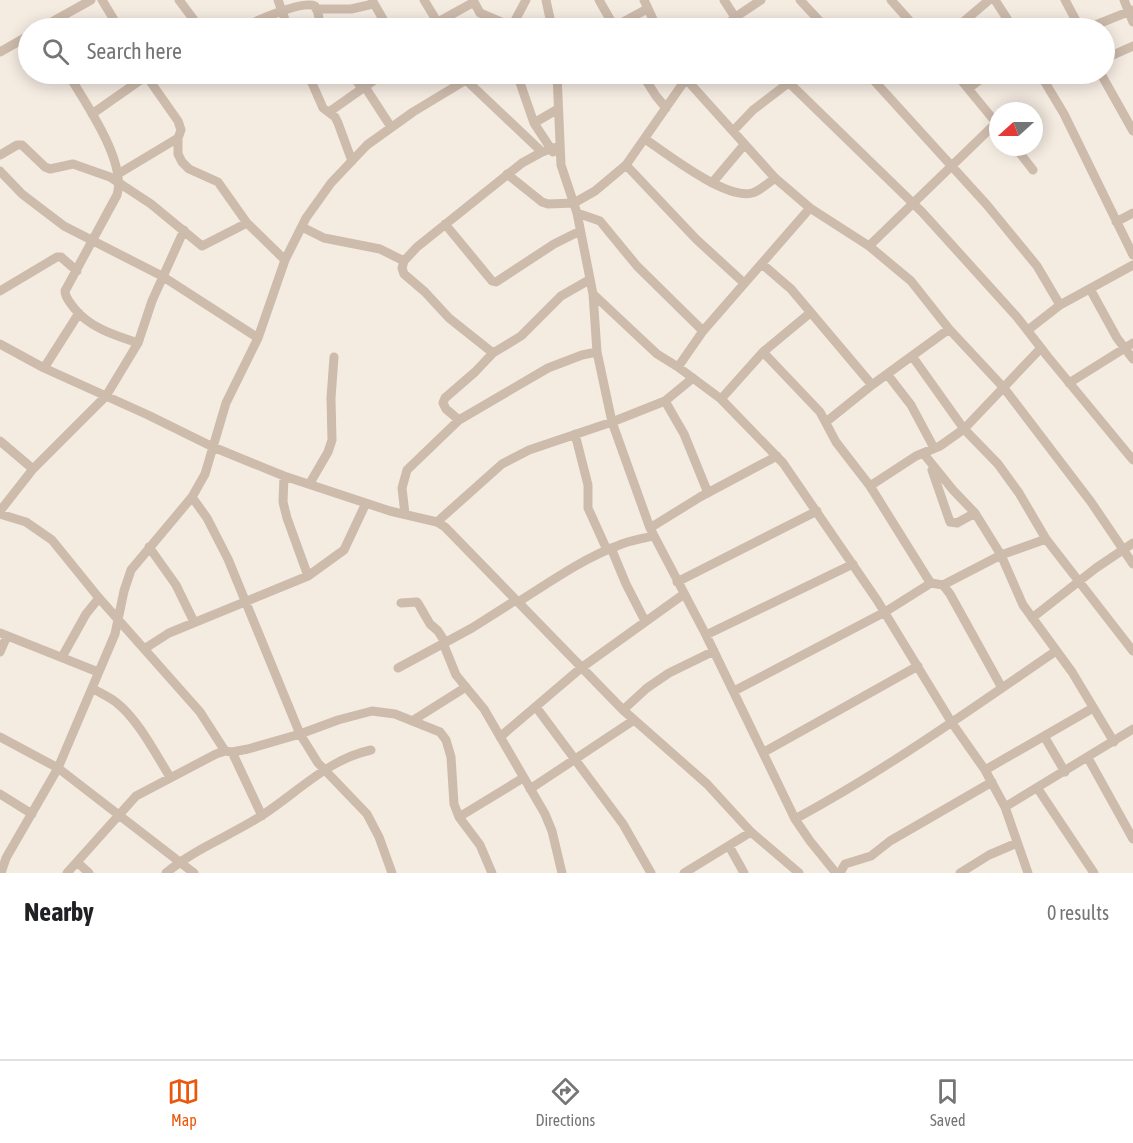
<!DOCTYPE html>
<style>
:root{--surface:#fff;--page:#f6f6f6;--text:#202124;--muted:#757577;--line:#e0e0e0;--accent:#ea580c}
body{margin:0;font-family:"Asap Condensed",sans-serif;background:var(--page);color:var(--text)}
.compass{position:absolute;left:989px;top:102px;width:54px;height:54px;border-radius:50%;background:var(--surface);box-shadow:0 3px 15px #0003;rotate:249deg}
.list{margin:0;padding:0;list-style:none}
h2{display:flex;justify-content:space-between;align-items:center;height:78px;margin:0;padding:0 24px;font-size:26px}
h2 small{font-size:20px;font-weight:400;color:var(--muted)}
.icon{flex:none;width:33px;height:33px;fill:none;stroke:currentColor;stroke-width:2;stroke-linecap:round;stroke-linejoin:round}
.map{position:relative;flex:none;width:1133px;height:873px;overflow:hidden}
.search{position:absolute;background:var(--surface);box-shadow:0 3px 15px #0003;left:18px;right:18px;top:18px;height:66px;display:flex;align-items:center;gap:15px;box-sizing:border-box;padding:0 21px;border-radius:33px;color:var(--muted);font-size:22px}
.sheet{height:186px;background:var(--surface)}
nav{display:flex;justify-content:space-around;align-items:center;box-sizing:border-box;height:84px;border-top:2px solid var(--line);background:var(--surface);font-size:16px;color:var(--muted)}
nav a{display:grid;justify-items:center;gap:3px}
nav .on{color:var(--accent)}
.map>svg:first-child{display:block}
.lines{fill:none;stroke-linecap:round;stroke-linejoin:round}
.minor{stroke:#cdbbac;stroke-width:9}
</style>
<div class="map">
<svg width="1133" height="873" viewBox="0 0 1133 873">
<rect width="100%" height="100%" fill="#f4ebe1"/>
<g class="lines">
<path class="minor" d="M102,0L119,28
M179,0L200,28
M278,0L288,28
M372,0L388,28
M424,0L441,28
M473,0L480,13L511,26
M546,0L552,28
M599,0L615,28
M644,0L657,28
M724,0L742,28
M800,0L826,28
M891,0L916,28
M995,0L1013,28
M1065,0L1080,28
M1124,0L1133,22
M316,9H351L373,4
M438,22L474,2
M614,27L647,9
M41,28L91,0
M241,28C254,22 302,0 315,6C319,11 319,22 321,28
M511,28L526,0
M724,28L734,18L761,0
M956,28L989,0
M1088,28L1133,10
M0,52L28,36
M1104,59L1133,46
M68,74C85,102 127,162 117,195L65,291C65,298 70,302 74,308C90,328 114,335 138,343
M145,74L178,121L181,130L178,138V154L182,162L189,169L218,182L247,223L285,260
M308,74L323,108L335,117L338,123L352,161
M352,74L362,89
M463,74L466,80L542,152
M517,74L534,123L553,152
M557,74L561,165L577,213L593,294L657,354L678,367L721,399L783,463L877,600L952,723L985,770L1005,807L1028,873
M642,74L656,96L666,108
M780,74L922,212L1017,317L1048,357L1133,460
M868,74L987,205L1037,266L1060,305
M956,74L998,125
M1040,74L1064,114L1133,255
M1101,74L1133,131
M686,79L775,178L810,208L869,246L911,281L949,329L1004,388L1091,502L1133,564
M365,87L391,127
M969,88L988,74
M329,112L383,74
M92,114L149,74
M534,123L558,109
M733,131L753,110L800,74
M645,139C667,154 726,200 752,193C760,191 768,183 775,178
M1015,147L1033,170
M0,155L17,145H22L45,167L50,169L73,164L110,177L151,204L202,246L247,223
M626,165L696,239L744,283
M0,171L22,194L64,226L162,276L258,338
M118,174L178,138
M507,174L542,202L548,204L574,203L595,191L626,165L688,76
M712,183L744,145
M577,213L600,221L637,266L703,331
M1116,222L1133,213
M445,224L492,281L496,282L554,244L580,231
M302,227L324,238L380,249L404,261
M869,246L996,123
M762,264L791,289L872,385
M1090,289L1117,338L1133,359
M0,291L57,257H61L77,271
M593,294L597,352L612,422L650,528L706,635L795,819L810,841L836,873
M1028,330L1060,305L1133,265
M0,344L44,368L148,415L213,447L284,476L390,511L437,522L445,527L623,710L707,784L751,832L799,873
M763,352L820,412L836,442L870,486L928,579L931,583L943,585L950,594L1002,688
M493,353L449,318L425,292L404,274L402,268L404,261L417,247L522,163L542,152L560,146
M912,356L964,429L998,464L1019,493L1046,539L1133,651
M678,367L703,331L810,208
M44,368L79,313
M887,374L911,405L934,448
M1069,383L1133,343
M721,399L763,352L810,313
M665,401L684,434L708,493
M459,420L446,409L443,403L445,398L475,372L493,353L521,336L561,296L589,280
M826,422L872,385L949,329
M575,434L588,485V508L607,550
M0,441L33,469
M923,453L953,490L975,513L1001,555L1023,605L1072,672L1114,742
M932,470L950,522L957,523L975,513
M284,476L283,502L287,518L308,576
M310,483L328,452L332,440L331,398L334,357
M870,486L916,456L940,446L964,429L1041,348
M192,497L207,518L228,559L300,734L318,763L367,814L379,837L392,873
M0,511L33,469L106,396L138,343L152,301L184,230
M0,514L26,522L52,540L99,598L200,712L225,751
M405,514L402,488L407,470L459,420L548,368L582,355L597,352
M437,522L502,464L529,450L612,422L665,401L693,378
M650,528L700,497L777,456
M149,547L176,585L194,622
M611,548L626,584L645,621
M677,582L817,511
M943,585L1001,555L1046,539
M518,602C550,582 582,559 617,546C628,541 641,539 653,536
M401,603L417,602L419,605L430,624L438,631L445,642
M1032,618L1096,568L1133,543
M0,633L98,672
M706,635L853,564
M443,643L456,675L484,709L545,814L552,831L562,873
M144,649L169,633L308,576L344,550L366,503
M0,652L7,636
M62,657L86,614L99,598
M398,668L472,628L516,600
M92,688C100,693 110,697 117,703C139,721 155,753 170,777
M734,691L885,612L931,583
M536,707L623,824L651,873
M623,710L647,688L669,673L714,651
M412,721L466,687
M1044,736L1065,772
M0,737L58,768L194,873
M500,737L581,668L684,594
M232,752L262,816
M764,752L918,666
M1088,758L1133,839
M985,770L1093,708
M530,789L634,720
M1038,789L1094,873
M0,794L32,814
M1005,807L1133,729
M459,817L523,778
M795,819C886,770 971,709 1056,651
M729,846L744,873
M77,862L89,873
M1,873L6,858L58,768L115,634L124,591L131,570L192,497L205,474L226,403L258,338L285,260L306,218L331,183L367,145L413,112L466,80
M67,873L136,796L216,754L225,751L232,752L248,749L300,734L338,720L372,711L395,714L440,732L446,740L451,757L454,804L459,817L480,845L492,873
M166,873C194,849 230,836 261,816C297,793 328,759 371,750
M684,873L751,832
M840,873L845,864L871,856L890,841L992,782
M960,873L989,855L1017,843"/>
</g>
</svg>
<svg class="compass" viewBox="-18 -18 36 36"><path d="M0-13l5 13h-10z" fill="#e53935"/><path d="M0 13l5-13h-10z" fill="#757577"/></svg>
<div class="search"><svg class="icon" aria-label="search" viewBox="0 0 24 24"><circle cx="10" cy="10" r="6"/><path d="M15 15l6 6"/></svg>Search here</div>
</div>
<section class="sheet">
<h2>Nearby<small>0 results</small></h2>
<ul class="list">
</ul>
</section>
<nav>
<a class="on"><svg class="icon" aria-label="map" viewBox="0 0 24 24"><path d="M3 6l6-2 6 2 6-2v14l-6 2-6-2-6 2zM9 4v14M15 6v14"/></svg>Map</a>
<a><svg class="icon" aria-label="directions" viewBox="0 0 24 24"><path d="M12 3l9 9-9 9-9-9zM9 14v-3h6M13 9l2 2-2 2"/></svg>Directions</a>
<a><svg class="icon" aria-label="saved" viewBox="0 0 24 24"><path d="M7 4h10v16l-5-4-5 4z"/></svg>Saved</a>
</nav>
